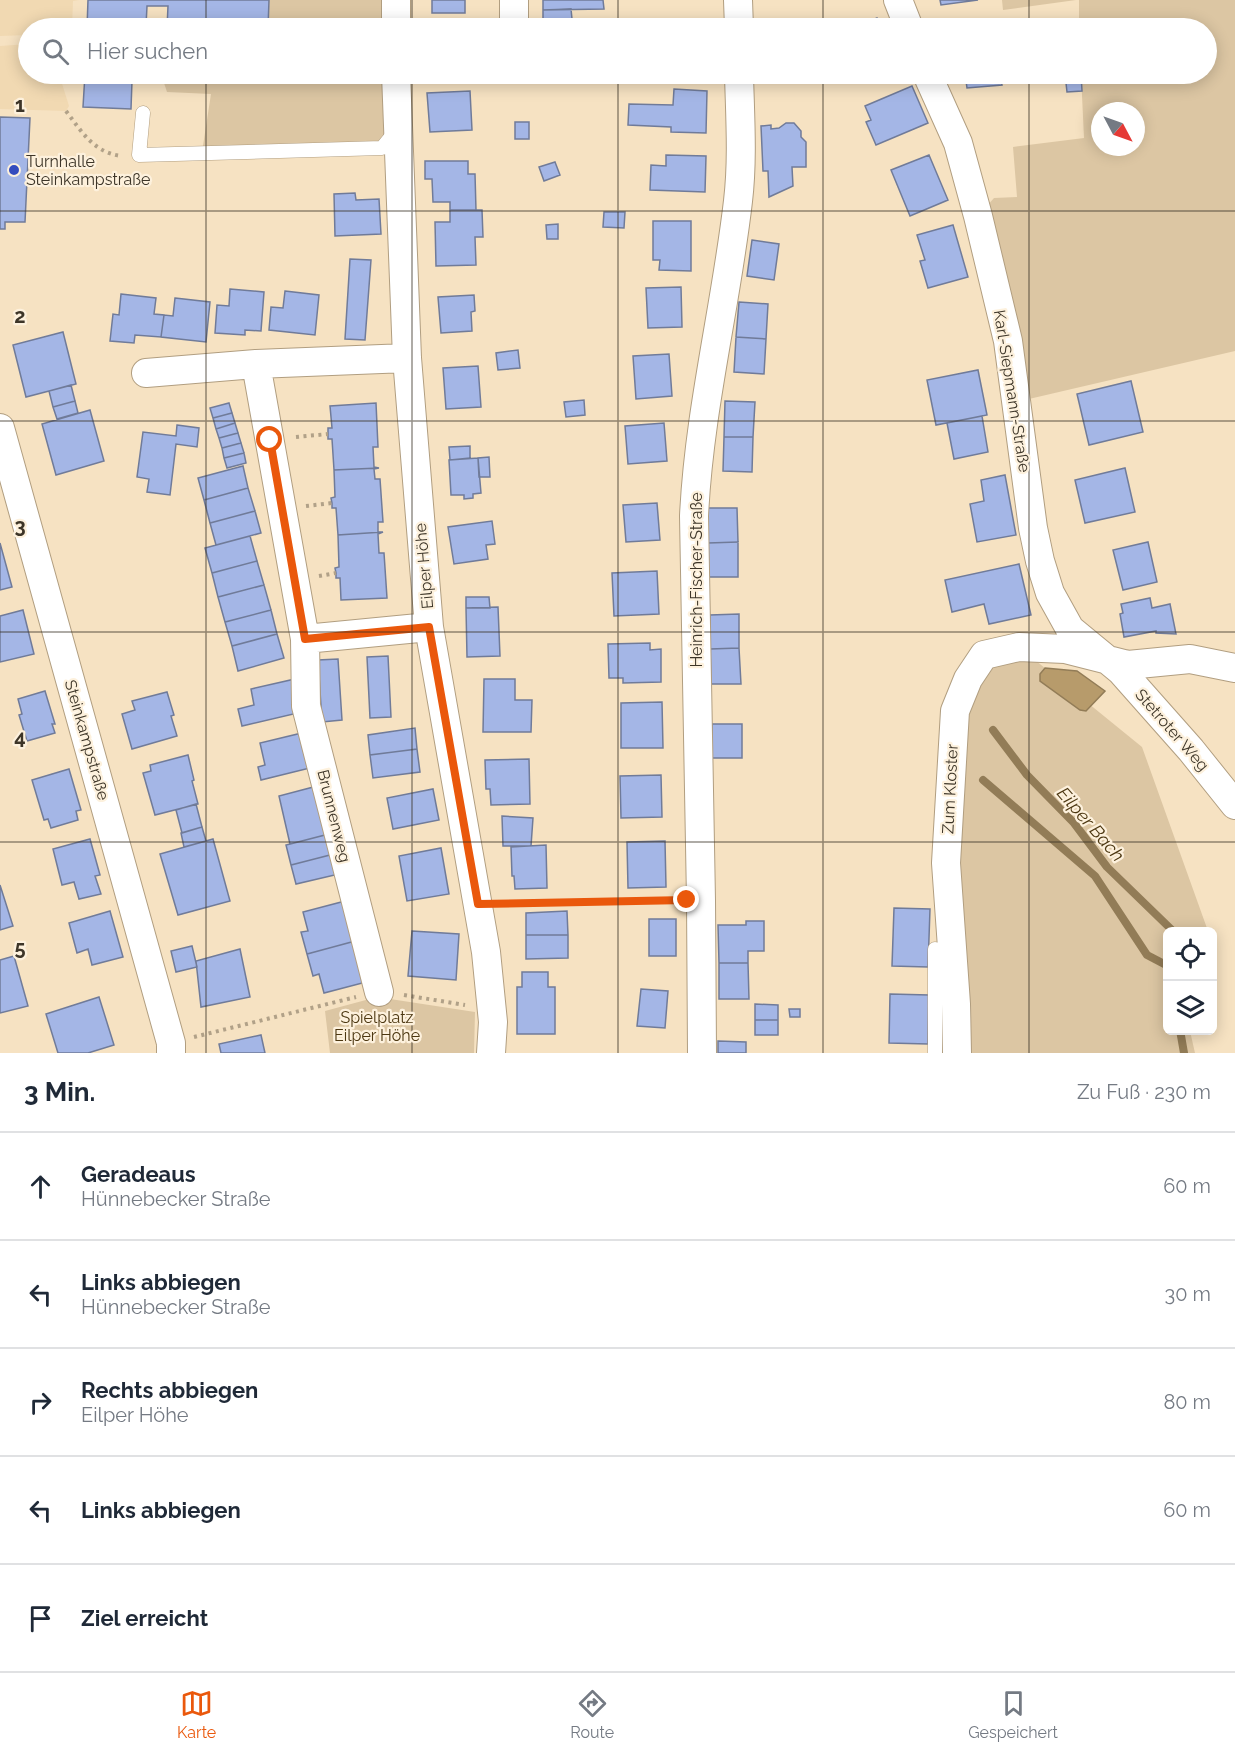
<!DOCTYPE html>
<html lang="de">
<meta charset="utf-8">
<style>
:root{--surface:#fff;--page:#f6f6f7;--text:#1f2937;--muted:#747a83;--line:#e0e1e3;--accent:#ea580c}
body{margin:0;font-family:Raleway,sans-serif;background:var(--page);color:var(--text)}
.controls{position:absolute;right:18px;bottom:18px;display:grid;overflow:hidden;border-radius:9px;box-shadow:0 3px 15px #0003}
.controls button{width:54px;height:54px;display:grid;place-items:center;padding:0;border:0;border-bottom:2px solid var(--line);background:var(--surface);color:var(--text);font:30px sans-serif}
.compass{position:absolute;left:1091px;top:102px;width:54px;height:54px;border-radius:50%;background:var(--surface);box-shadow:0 3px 15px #0003;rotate:131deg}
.stop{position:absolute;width:18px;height:18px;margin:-14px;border:4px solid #ea580c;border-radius:50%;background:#fff}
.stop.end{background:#ea580c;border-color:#fff;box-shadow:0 2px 6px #0008}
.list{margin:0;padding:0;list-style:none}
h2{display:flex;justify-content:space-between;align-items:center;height:78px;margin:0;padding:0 24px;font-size:26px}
h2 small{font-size:20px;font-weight:400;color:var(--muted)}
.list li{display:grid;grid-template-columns:39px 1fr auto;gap:18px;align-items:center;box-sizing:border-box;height:108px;padding:0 24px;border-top:2px solid var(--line)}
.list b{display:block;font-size:22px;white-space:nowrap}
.list p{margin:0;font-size:20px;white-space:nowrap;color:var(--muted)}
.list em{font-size:20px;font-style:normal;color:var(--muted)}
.icon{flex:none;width:33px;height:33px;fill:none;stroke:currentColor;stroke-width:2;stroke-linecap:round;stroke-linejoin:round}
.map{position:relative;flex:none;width:1235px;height:1053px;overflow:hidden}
.search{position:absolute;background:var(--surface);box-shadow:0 3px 15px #0003;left:18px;right:18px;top:18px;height:66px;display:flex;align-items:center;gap:15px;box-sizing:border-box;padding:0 21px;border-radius:33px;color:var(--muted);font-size:22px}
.sheet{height:618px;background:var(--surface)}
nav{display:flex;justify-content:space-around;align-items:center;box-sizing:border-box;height:84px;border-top:2px solid var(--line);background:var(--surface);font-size:16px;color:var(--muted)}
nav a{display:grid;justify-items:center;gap:3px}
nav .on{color:var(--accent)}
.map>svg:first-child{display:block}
.built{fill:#f1d9b2}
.green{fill:#dcc6a3;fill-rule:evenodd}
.water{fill:#b79b6b;stroke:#927c57;stroke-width:1.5}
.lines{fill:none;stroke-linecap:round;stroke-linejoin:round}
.stream{stroke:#927c57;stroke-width:8}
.building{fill:#a4b6e6;stroke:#707b99;stroke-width:1.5}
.service-casing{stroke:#b19e80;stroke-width:15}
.minor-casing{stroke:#b19e80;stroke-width:30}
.path{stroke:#b1a188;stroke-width:4;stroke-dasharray:3 4.5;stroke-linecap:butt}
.service{stroke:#fff;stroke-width:14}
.minor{stroke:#fff;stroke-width:28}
.route{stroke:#ea580c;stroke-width:8}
.grid{fill:none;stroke:#3d3528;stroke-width:1.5;stroke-opacity:0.55}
.poi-dot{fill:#344cbe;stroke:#fdf1dd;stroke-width:2}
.labels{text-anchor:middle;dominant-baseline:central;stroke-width:4.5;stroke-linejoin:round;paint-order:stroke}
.poi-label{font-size:16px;fill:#3d3528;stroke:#fdf1dd;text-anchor:start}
.street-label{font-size:16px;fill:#3d3528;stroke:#fdf1dd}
.park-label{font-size:16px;fill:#4c3711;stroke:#fdf1dd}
.water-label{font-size:18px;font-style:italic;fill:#4c3711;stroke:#fdf1dd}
.grid-label{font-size:20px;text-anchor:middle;font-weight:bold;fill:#3d3528;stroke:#fdf1dd;stroke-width:4.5;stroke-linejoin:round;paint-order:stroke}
</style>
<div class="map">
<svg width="1235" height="1053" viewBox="0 0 1235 1053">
<rect width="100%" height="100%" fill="#f6e2c2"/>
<path class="built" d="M0,0H79L73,1L72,28H28V35L0,36Z
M28,44V74H59L69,106L66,111L0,109V46Z"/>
<path class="green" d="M269,0H396V28H268Z
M1002,0H1076L1003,10Z
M1079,0H1235V351L1016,402L978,216L994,198L1017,197L1013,147L1084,138L1081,74H1206V28H1079ZM1100,111H1136V147H1100Z
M161,74H396L382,148L202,152L211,94L167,92Z
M1019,647L1142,747L1208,931L1168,932V1030L1190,1031L1195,1053H957L946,863L968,679Z
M377,997L475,1012L474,1053H330L325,1011Z"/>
<path class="water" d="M1045,668L1077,671L1105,691L1086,711L1080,710L1040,681V674Z"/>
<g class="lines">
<path class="stream" d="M993,730L1027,775L1074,823L1107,867L1174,932
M983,780L1095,876L1147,955L1168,966
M1180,1030L1184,1053"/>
</g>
<path class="building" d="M88,0H269L268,28H167L168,6H147L146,26L132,25V28H87Z
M432,0H465V13H432Z
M543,0H603L604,9L543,10Z
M940,0H978L941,5Z
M571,9L572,19H543V10Z
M877,18L881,28H853Z
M543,19H572V28H543Z
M85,74H130L129,81H132L131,109L83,107Z
M965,74H1000L1002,85L967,88Z
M1065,74H1081L1082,91L1067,92Z
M912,86L928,123L876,145L866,122L871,120L865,106Z
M674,89L707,91L706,133L671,132V127L628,125L629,104L673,105Z
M470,91L472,130L430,132L427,93Z
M0,117L30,118L25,222H5V229H0Z
M515,122H529V139H515Z
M786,123H794L801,131V137L806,142V167H792L793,186L769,197L768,171H763L761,126L771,125V129L779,128Z
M666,155L706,156L705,192L650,190L651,165L666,166Z
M929,155L948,200L910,216L891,170Z
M425,161H468V174H475L476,210H450V202H433L432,179H425Z
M555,162L560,175L544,181L539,167Z
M355,193L356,200L379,199L381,234L335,236L334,194Z
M450,210H482L483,237H475L476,265L436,266L435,222H450Z
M604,212H625L624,228L603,227Z
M653,221H691V271L659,270L660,260H653Z
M558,224V239H547L546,225Z
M953,225L968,277L928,288L920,261L925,260L917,235Z
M752,240L779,244L774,280L747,276Z
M350,259L371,260L365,340L345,339Z
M681,287L682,327L648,328L646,288Z
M230,289L264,292L261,331L245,330V335L215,333L217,305L229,306Z
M285,291L319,295L315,335L269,330L271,307L283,308Z
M121,294L156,298L154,314L164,315L161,337L135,335L134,343L110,341L113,314L119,315Z
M474,295L475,311L471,312L472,331L441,333L438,297Z
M175,298L210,302L206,342L161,337L164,315L173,316Z
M739,302L768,304L766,339L736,337Z
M63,332L76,384L26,397L13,345Z
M736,337L766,339L764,374L734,372Z
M518,350L520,368L498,370L496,353Z
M669,354L672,396L636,399L633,356Z
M478,366L481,407L446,409L443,368Z
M978,370L987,415L936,425L927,380Z
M1131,381L1143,432L1089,445L1077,394Z
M71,385L75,401L53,407L49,391Z
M584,400L585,415L566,417L564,402Z
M75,401L78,413L57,419L53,407Z
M725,401L755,402L753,437H724Z
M229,403L232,413L213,418L210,408Z
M376,403L378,447H373L374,467L379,468L334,470L332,439H328V428H332L330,406Z
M90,410L104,461L56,475L42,424Z
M232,413L235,423L216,429L213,418Z
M982,416L988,452L954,459L947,423Z
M235,423L238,433L219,438L216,429Z
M664,423L667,461L628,464L625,426Z
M177,425L199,428L197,447L176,444L170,495L147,492L149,479L137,477L143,432L176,436Z
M238,433L241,443L222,448L219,438Z
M724,437H753L752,472L723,471Z
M241,443L244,453L224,458L222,448Z
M470,446V458L450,460L449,447Z
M244,453L246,463L227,468L224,458Z
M489,457L490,477H479L478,458Z
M478,458L481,493L473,494V498L464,499V495H451L449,460Z
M243,466L248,488L204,500L198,478Z
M379,468L374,469L375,479H380L383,522H378V532H383L338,535L336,508H332V503L331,498L335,497L334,470Z
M1125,468L1135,512L1085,523L1075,480Z
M1005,475L1016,535L977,542L970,504L984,501L981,480Z
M248,488L255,511L210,523L204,500Z
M657,503L660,540L626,542L623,505Z
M708,508H737L738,542L708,543Z
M255,511L261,533L216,545L210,523Z
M492,521L495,544L486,545L488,559L454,564L448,527Z
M383,532L378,534L379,553H384L387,598L341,600L340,578H336V573L335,568L339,567L338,535Z
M250,536L257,561L212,573L205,548Z
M738,542V577H708V543Z
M1148,542L1157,582L1123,590L1113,550Z
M0,543L12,587L0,590Z
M257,561L264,585L218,597L212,573Z
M1019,564L1031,615L989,624L984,604L952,612L945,580Z
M657,571L659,614L614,616L612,573Z
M264,585L271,610L225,622L218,597Z
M466,597H489L490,608H466Z
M1150,598L1152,608L1170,604L1176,634L1156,633V631L1124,637L1120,614L1123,613L1121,604Z
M498,607L500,656L467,657L466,608Z
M23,610L34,654L0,662V616Z
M271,610L277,634L232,646L225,622Z
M739,614V648L710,649V615Z
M277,634L284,658L238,671L232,646Z
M650,643V650L661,649V682L623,683V678H609L608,644Z
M739,648L741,684H711L710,649Z
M388,656L391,717L370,718L367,657Z
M338,659L342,720L322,722L318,660Z
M295,679L302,712L242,726L238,709L254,705L251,689Z
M484,679H515V700H532L531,732H483Z
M45,691L55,724H52L55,733L27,741L19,715L22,714L18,699Z
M167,692L174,715L171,716L177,736L132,749L122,714L135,710L132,701Z
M662,702L663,748H621V703Z
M712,724H742V758H712Z
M415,728L417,749L370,755L368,735Z
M306,732L314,767L261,780L258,767L265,765L260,743Z
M417,749L420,772L373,778L370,755Z
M188,755L194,780L192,781L198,804L155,815L143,773L151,771L150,765Z
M529,759L530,804L491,805L490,789H486L485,760Z
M69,769L81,810L76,811L78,820L51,828L48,819L44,820L32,780Z
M661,775L662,817L621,818L620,776Z
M321,785L333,833L290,844L279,796Z
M433,789L439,820L393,829L387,798Z
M196,804L202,827L182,833L176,810Z
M502,816L533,818L531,846H503Z
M202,827L206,841L184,847L181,833Z
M329,834L334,854L291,865L286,845Z
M90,839L100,875L95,876L101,894L79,899L74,882L62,885L53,849Z
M213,839L230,901L178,915L160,854Z
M665,841L666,887L628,888L627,842Z
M546,845L547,888L515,889L514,876H512L511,847Z
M441,848L449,894L407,901L399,856Z
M334,854L339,874L296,884L291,865Z
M0,885L13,926L0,930Z
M349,900L359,940L307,954L301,932L308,931L303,912Z
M894,908L930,909L928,967L892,966Z
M110,911L123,957L92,965L88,949L77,953L69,923Z
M567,911L568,935H526V913Z
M649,919H676V956H649Z
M746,921H764V951H748V963H719L718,925H746Z
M412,931L459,934L456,980L408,976Z
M526,935H568V958L526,959Z
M359,940L370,981L324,993L319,974L313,976L307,954Z
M192,946L197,967L176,972L171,951Z
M240,949L250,997L201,1007L196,961Z
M14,956L28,1006L0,1013V960Z
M719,963H748L749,999H719Z
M522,972H548V987H555V1034H517V987H522Z
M641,989L668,991L665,1028L637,1026Z
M890,994L929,995L928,1044L889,1043Z
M99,997L114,1045L88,1053H58L46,1014Z
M755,1004L778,1005V1020H755Z
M789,1009H800V1017H790Z
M755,1020H778V1035H755Z
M261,1035L265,1053H221L219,1044Z
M718,1041L746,1042V1053H718Z"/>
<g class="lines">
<defs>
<path id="service" d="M143,113L139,155L382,148L396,131
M935,949V1053"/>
<path id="minor" d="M514,0V28
M738,0L739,28
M898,0L909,28
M396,28V0
M396,74L407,358L429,627L486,952L493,1022L491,1053
M927,74L958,143L978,216L1008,341L1033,528L1040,561L1050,593L1070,629L1121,671L1191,750L1235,805
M256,364L305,639L429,627
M146,373L256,364L407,358
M0,428L171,1043V1053
M305,639L306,706L379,992
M702,1053L701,900L694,516C699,410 726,306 738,201C743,159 740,116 739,74
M957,1053L956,1004L946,863L955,711L968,679L984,655L1019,647L1065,649L1128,665L1190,659L1235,668"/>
</defs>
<use href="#service" class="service-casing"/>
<use href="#minor" class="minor-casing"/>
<path class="path" d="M421,74H592
M683,74H715
M66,111C82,132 93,152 121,156
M296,437L328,434
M306,506L332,503
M319,576L336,573
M502,904L675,901
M404,995L465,1005
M194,1037L356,997"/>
<use href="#service" class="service"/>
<use href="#minor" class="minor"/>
</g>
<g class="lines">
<path class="route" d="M270,440L305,639L429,627L478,904L687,900"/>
</g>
<path class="grid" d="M206,0V28M412,0V28M618,0V28M823,0V28M1029,0V28M206,74V1053M412,74V1053M618,74V1053M823,74V1053M1029,74V1053M0,211H1235M0,421H1235M0,632H1235M0,842H1235"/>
<circle class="poi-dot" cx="14" cy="170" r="6"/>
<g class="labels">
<g class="poi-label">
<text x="26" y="161">Turnhalle<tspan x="26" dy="18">Steinkampstraße</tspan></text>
</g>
<g class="street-label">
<text transform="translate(1012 391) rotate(81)">Karl-Siepmann-Straße</text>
<text transform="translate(424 566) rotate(-95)">Eilper Höhe</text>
<text transform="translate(696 580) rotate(-90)">Heinrich-Fischer-Straße</text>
<text transform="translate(1172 730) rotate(49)">Stetroter Weg</text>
<text transform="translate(87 740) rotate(74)">Steinkampstraße</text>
<text transform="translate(950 789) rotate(-87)">Zum Kloster</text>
<text transform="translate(334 816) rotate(76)">Brunnenweg</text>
</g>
<g class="park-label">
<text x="377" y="1017">Spielplatz<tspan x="377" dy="18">Eilper Höhe</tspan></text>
</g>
<g class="water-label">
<text transform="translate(1091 824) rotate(49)">Eilper Bach</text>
</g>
</g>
<g class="grid-label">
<text x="20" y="112">1</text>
<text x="20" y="323">2</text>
<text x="20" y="533">3</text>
<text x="20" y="744">4</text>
<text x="20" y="955">5</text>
</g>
</svg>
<div class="controls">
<button><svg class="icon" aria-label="locate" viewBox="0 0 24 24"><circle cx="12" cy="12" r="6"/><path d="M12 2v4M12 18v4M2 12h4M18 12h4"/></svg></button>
<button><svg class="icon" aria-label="layers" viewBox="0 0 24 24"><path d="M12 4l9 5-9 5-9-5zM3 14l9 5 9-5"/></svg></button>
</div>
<svg class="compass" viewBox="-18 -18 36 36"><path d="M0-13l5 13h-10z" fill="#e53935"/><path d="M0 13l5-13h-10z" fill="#747a83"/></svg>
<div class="stop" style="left:270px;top:440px"></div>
<div class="stop end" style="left:687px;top:900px"></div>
<div class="search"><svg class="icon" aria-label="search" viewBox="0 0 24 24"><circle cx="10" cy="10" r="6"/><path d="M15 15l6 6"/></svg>Hier suchen</div>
</div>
<section class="sheet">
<h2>3 Min.<small>Zu Fuß · 230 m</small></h2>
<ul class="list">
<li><svg class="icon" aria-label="ahead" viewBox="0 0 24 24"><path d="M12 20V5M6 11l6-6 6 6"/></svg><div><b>Geradeaus</b><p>Hünnebecker Straße</p></div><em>60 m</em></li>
<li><svg class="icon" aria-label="left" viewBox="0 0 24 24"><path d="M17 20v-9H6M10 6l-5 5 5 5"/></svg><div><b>Links abbiegen</b><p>Hünnebecker Straße</p></div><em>30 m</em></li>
<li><svg class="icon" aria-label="right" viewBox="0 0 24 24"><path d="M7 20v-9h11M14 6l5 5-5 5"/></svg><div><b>Rechts abbiegen</b><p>Eilper Höhe</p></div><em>80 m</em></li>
<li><svg class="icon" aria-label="left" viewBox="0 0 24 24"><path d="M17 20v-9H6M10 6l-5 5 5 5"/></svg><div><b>Links abbiegen</b></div><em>60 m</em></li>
<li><svg class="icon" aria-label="arrive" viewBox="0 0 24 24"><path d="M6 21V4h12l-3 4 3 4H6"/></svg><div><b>Ziel erreicht</b></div></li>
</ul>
</section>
<nav>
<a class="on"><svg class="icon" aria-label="map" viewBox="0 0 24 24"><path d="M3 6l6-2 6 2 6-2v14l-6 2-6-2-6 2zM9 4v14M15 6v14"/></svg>Karte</a>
<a><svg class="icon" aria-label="directions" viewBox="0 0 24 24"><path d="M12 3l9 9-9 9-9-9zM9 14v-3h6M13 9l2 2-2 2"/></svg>Route</a>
<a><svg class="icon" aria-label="saved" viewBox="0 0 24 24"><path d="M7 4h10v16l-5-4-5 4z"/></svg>Gespeichert</a>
</nav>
